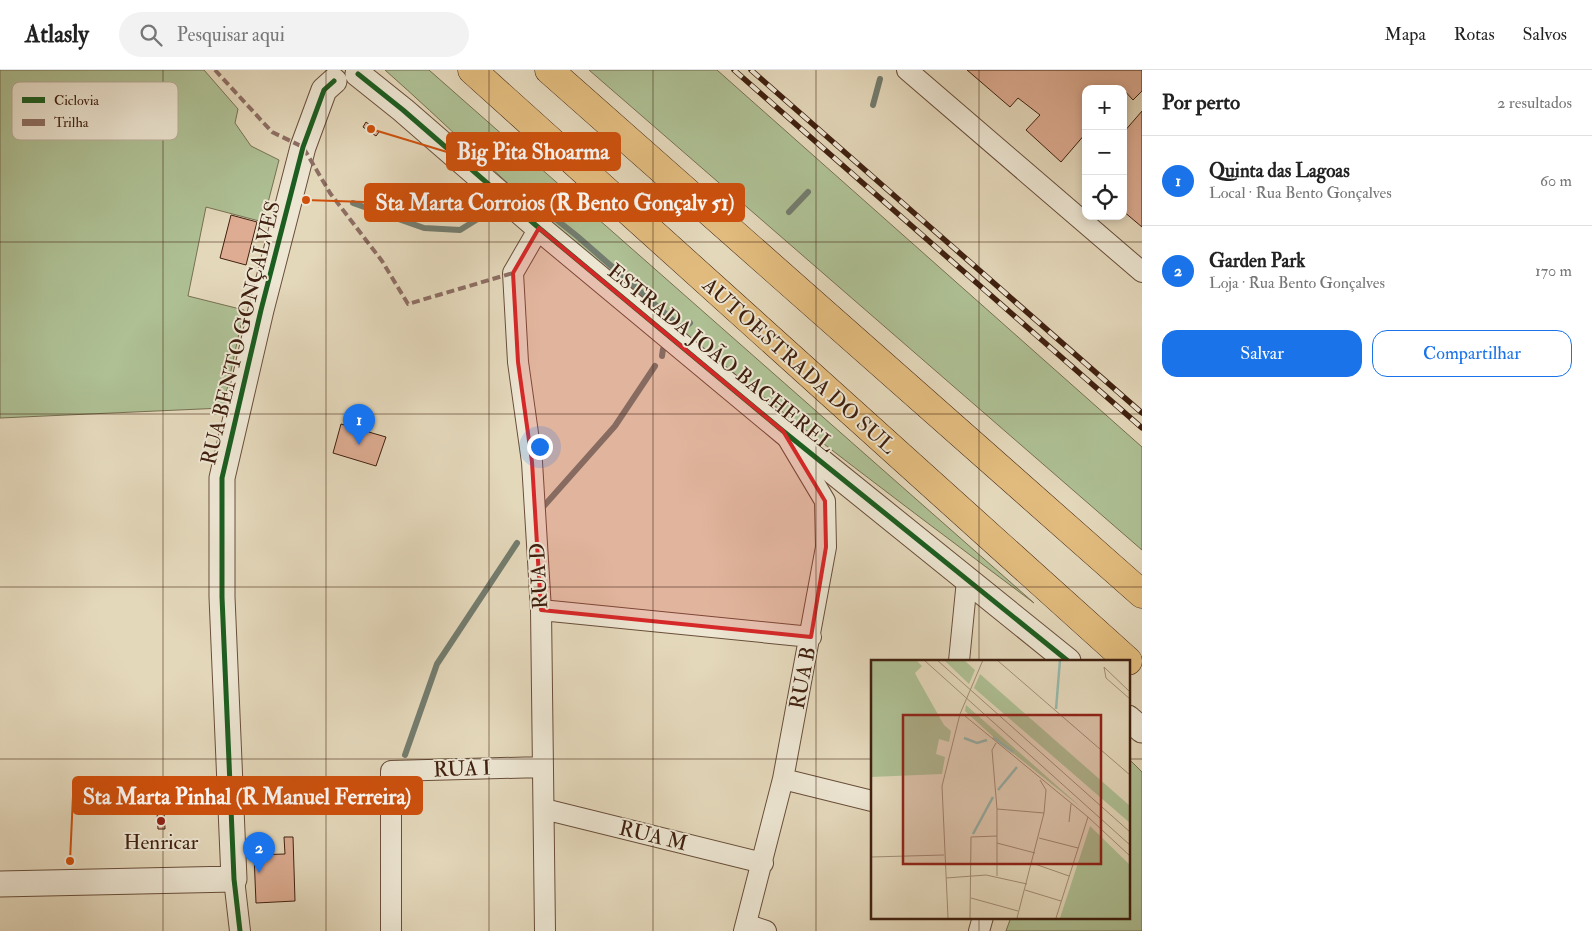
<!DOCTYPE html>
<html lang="pt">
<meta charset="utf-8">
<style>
:root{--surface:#fff;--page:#f2f2f2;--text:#222;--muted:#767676;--line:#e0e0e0;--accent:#1a73e8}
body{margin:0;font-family:"IM FELL Double Pica",serif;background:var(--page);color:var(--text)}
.controls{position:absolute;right:15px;top:15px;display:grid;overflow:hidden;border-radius:10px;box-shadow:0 2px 8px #0003}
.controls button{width:45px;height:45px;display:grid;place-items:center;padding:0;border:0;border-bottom:1px solid var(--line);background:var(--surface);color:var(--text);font:25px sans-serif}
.you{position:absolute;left:539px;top:376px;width:18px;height:18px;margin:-12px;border:4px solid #fff;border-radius:50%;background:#1a73e8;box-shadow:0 0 0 8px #1a73e833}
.badge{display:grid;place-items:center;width:32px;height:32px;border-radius:50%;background:var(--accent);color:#fff;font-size:16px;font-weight:700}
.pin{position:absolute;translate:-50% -41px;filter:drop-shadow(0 1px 2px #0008)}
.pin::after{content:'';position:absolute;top:26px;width:18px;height:15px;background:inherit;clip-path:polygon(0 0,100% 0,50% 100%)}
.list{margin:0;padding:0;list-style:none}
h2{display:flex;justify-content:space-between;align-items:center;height:65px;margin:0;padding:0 20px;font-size:21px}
h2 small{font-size:16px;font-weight:400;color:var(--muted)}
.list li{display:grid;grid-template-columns:32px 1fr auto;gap:15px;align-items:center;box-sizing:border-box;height:90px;padding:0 20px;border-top:1px solid var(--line)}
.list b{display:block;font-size:19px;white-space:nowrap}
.list p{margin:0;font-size:16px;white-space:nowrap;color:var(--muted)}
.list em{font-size:16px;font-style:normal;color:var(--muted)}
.actions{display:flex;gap:10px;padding:15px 20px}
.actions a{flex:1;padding:11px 0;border:1px solid var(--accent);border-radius:15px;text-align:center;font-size:18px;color:var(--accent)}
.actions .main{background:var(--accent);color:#fff}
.icon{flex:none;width:28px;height:28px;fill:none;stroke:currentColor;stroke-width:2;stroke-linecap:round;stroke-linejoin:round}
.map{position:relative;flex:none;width:1142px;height:861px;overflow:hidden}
header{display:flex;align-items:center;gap:30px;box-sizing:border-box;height:70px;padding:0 25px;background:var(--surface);border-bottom:1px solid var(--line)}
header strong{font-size:24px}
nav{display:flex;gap:28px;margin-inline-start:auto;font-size:18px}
.search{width:350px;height:45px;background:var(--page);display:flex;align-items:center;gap:12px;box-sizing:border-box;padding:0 18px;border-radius:28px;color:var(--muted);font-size:19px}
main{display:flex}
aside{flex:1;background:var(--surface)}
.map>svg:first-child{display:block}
.green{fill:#aec094;stroke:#777052}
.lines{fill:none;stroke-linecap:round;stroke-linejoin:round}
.stream{stroke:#737c6e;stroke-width:6}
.building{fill:#ddac92;stroke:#40200f}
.minor-casing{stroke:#694e3a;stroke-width:22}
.tertiary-casing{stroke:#694e3a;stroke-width:27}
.motorway-casing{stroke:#40200f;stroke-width:29}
.minor{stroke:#ede6d3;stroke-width:20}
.tertiary{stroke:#ede6d3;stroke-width:25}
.motorway{stroke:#e2bc7e;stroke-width:28}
.rail-casing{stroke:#40200f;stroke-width:5.5}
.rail{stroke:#ede6d3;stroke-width:4;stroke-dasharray:11;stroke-linecap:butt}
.quiet{stroke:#8d6e63;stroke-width:4;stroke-dasharray:8 4;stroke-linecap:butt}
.cycleway-casing{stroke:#ede6d3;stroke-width:8}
.cycleway{stroke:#1b5e20;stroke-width:5}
.marked{fill:#d62828;fill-opacity:0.2;stroke:#d62828;stroke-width:4;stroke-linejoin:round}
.grid{fill:none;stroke:#40200f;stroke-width:1;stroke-opacity:0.55}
.poi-dot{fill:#8f2418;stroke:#ede6d3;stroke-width:2}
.labels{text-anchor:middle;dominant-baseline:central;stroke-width:4;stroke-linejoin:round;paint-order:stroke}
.street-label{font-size:21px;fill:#40200f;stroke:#ede6d3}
.poi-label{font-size:21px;fill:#40200f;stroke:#ede6d3}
.inset-river{fill:none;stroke:#95baae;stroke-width:2.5}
.inset-road{fill:none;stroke:#a28e76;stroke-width:1}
.view{fill:#8f2418;fill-opacity:0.15;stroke:#8f2418;stroke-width:2.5}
.inset-edge{fill:none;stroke:#40200f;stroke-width:2.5}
.key{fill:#ede6d3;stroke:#b9ab98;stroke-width:1}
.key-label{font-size:14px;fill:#40200f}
.leader{fill:none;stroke:#cf500c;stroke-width:2}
.callout-dot{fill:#cf500c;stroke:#ede6d3;stroke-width:2}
.callout{fill:#cf500c;stroke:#cf500c;stroke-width:2}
.callout-label{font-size:22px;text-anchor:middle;font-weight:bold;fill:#fff}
</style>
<header>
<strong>Atlasly</strong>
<div class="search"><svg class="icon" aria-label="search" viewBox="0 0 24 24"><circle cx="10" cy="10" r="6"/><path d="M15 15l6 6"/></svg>Pesquisar aqui</div>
<nav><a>Mapa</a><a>Rotas</a><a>Salvos</a></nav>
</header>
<main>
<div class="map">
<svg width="1142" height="861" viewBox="0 0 1142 861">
<rect width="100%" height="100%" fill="#e4d8bb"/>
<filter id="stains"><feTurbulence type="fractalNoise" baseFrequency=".004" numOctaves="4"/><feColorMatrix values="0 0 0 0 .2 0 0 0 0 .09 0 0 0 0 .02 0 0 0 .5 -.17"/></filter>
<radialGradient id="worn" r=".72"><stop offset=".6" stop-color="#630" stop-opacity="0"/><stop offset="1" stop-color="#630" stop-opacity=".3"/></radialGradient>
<path class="green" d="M0,0H204L238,39L235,53L251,76L279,90L263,152L206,137L188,226L244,240L223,338L0,348Z
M385,0H429L1034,533C874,413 714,293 562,162C502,110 445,53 385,0Z
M589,0H717L1142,377V480Z
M1128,688L1142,702V861H1006L1011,847H1128Z"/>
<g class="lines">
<path class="stream" d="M873,35L880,9
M516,127L523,123L577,166L683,259L690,253
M353,133L424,158L460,160L484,145
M789,142L808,122
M662,286L663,279
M543,437L615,356L655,296
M405,685L437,594L517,473"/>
</g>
<path class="building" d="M967,0H1142V21L1133,30L1123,19H1086V63L1061,92L1026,60L1040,45L1018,28L1010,37Z
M1142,41V157L1123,141V63Z
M366,52L379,62L376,66L363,57Z
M231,145L257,152L246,195L220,188Z
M341,354L386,367L376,396L333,383Z
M157,742H164L165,759H158Z
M284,767H293L295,831L256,833L254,785L285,784Z"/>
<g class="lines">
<defs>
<path id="minor" d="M907,0L1142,202
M539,158L513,203L518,292L532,392L541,540L545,861
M541,540L811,567
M959,591L967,510
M783,709L872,731
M544,739L763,793
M234,809L240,861
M746,854L766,861
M391,861V701L542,697
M744,861L783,709L826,477L825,431L788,369
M979,861L983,847"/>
<path id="tertiary" d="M358,4L403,40L539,158L783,361L1068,591
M1128,648L1142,660
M0,814L234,809L222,527V408L261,240L303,77L324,20L334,11"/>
<path id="motorway" d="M472,0L1128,591
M549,0L1142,524"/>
</defs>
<use href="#minor" class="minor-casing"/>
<use href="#tertiary" class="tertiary-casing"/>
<use href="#motorway" class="motorway-casing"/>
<use href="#minor" class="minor"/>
<use href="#tertiary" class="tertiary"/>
<use href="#motorway" class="motorway"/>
<defs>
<path id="rail" d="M734,0L1142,358
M751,0L1142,343"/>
</defs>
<use href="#rail" class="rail-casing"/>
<use href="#rail" class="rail"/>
<path class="quiet" d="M215,0L272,62L303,77L330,123L382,191L408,234L513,203"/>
<defs>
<path id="cycleway" d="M358,4L403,40L539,158L783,361L1068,591
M240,861L234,809L222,527V408L261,240L303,77L324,20L334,11"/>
</defs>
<use href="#cycleway" class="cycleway-casing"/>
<use href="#cycleway" class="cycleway"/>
</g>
<path class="marked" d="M539,158L783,361L825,431L826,477L811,567L541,540L532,392L518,292L513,203Z"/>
<path class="grid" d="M163,0V861M326,0V861M489,0V861M653,0V861M816,0V861M979,0V591M0,172H1142M0,344H1142M0,517H1142M0,689H872M1128,689H1142M979,847V861"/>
<circle class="poi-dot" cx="161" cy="751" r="5"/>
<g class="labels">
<g class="street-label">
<text transform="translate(241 263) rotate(-76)">RUA BENTO GONÇALVES</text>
<text transform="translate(721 288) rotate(39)">ESTRADA JOÃO BACHEREL</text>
<text transform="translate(799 296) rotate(42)">AUTOESTRADA DO SUL</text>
<text transform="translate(539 506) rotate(-93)">RUA D</text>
<text transform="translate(803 608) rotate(-79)">RUA B</text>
<text transform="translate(462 699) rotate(-2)">RUA I</text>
<text transform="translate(653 766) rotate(14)">RUA M</text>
</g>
<g class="poi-label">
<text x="161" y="772">Henricar</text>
</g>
</g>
<g transform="translate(871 590)">
<rect width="259" height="259" fill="#e4d8bb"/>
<path d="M0,0H45L51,6L44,13L47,19L73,65L80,71L78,82L68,79L65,94L74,97L71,114L0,117ZM73,0H93L104,10L98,24ZM109,14L259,146V163L103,28ZM95,45L211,148L129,83L94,51ZM219,166L259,205V258H189Z" fill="#aec094"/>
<path class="inset-river" d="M185,49L189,0M122,77L142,92M93,78L106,83L116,80M127,130L146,107M102,174L122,137"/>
<path class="inset-road" d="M53,0L259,185M66,0L259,172M126,0L259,115M233,7L235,18L259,39M233,7L259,32M94,56L217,157L259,196M125,83L121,90L126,149V216M126,149L173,153M198,162L200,144M168,178L207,188M126,183L164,193M0,197L73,195M161,203L198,216M75,218L115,215L156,224M154,230L190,241M100,238L147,251M77,258L71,126L89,54L112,0M99,258L100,177L126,176M146,258L173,153L175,130L169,120M185,258L217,157"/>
<path class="view" d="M32,55H230V204H32Z"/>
<rect width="259" height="259" class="inset-edge"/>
</g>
<rect x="12" y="12" width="166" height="58" rx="8" class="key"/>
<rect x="22" y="27" width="23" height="6" fill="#1b5e20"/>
<rect x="22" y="49" width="23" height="7" fill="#8d6e63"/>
<g class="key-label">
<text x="54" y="35">Ciclovia</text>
<text x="54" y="57">Trilha</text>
</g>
<path class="leader" d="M371 59L447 82M306 130L365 132M70 791L73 726"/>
<g class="callout-dot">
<circle cx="371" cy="59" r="5"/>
<circle cx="306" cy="130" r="5"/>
<circle cx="70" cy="791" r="5"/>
</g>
<g class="callout">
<rect x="447" y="63" width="173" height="37" rx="5"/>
<rect x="365" y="114" width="379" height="37" rx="5"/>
<rect x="73" y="707" width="349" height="37" rx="5"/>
</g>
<g class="callout-label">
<text x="533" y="89">Big Pita Shoarma</text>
<text x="555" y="140">Sta Marta Corroios (R Bento Gonçalv 51)</text>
<text x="247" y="734">Sta Marta Pinhal (R Manuel Ferreira)</text>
</g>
<rect width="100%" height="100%" filter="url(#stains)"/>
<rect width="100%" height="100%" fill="url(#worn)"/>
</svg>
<div class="controls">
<button>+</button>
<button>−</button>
<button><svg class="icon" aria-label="locate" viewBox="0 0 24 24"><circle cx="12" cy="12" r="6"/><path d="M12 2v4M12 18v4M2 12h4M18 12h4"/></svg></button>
</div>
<div class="you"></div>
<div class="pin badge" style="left:359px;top:375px">1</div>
<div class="pin badge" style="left:259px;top:803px">2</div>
</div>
<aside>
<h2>Por perto<small>2 resultados</small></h2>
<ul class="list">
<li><span class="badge">1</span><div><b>Quinta das Lagoas</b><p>Local · Rua Bento Gonçalves</p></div><em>60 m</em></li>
<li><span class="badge">2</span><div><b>Garden Park</b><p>Loja · Rua Bento Gonçalves</p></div><em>170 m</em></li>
</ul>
<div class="actions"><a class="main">Salvar</a><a>Compartilhar</a></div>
</aside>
</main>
